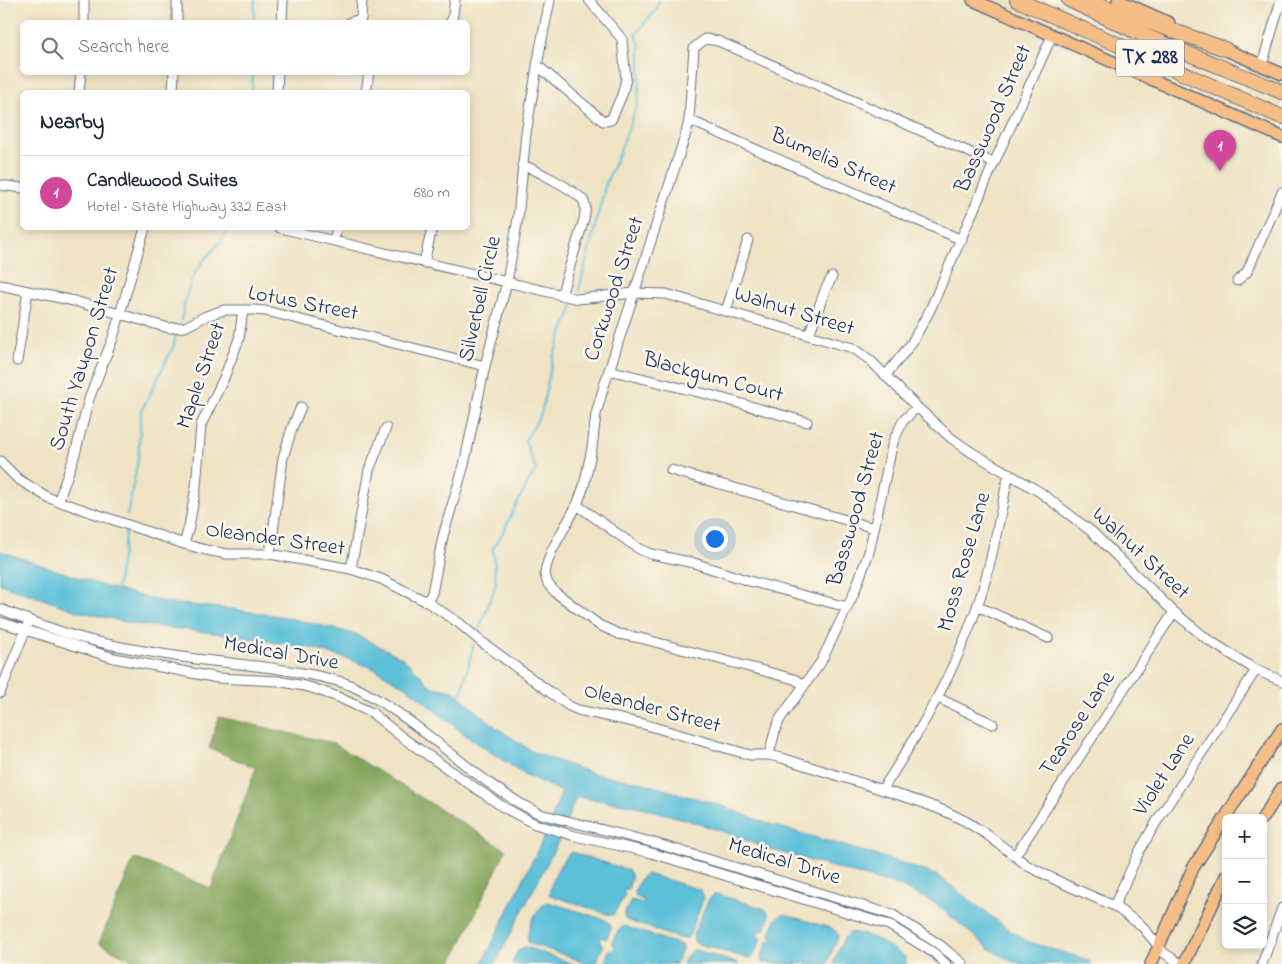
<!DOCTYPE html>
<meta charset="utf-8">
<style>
:root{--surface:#fff;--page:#f2f2f3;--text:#1f2937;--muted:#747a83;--line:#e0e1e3;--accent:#ea580c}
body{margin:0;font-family:"Indie Flower",sans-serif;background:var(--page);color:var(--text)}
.controls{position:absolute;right:15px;bottom:15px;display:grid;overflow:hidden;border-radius:8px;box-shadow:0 2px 8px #0003}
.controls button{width:45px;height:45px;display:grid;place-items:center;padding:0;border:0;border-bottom:1px solid var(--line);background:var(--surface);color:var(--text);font:25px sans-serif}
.you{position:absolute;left:714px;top:538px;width:18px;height:18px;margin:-12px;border:4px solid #fff;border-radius:50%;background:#1a73e8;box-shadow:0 0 0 8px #1a73e833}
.badge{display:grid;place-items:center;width:32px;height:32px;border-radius:50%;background:var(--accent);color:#fff;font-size:16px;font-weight:700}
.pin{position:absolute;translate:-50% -41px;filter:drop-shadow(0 1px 2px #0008)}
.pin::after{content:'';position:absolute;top:26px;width:18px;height:15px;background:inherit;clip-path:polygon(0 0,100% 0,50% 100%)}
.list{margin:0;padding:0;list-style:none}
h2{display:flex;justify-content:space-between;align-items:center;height:65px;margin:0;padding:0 20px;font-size:21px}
h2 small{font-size:16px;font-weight:400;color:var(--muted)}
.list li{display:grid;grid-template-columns:32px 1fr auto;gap:15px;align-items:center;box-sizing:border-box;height:75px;padding:0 20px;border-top:1px solid var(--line)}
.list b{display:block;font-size:19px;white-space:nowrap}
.list p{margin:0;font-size:16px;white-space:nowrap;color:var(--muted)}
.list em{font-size:16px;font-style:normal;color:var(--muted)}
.icon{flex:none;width:28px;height:28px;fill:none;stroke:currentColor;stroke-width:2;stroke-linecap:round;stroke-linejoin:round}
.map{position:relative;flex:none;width:1282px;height:964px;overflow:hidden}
.search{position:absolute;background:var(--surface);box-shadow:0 2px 8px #0003;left:20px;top:20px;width:450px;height:55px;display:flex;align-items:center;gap:12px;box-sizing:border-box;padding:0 18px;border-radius:8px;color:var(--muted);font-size:19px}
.panel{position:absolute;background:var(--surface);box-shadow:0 2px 8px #0003;left:20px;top:90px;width:450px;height:140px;border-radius:8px}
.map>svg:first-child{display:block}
.forest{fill:#84a65b;stroke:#506a5c}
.water{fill:#5bc0d9;stroke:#3b789c}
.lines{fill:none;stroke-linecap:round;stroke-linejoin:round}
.stream{stroke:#5bc0d9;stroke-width:2}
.minor-casing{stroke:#656e82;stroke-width:11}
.major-casing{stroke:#656e82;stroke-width:14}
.highway-casing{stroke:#656e82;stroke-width:16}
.minor{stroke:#fff;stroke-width:9}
.major{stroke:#f6be87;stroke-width:11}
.highway{stroke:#f6be87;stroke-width:14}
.labels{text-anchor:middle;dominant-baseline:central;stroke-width:5;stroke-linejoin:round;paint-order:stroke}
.shield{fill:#fbf7ec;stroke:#5e6b89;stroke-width:1}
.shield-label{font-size:21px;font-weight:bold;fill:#1b2f5e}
.street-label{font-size:22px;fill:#1b2f5e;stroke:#fbf7ec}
</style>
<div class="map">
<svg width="1282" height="964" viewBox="0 0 1282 964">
<rect width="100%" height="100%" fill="#fbf7ec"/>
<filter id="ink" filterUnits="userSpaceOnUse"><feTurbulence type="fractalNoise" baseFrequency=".02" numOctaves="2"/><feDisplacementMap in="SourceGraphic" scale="10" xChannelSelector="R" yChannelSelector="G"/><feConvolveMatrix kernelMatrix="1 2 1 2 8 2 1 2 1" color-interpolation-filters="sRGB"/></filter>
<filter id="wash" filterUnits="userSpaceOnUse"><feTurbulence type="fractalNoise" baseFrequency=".0096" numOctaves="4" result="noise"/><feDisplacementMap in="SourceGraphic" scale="20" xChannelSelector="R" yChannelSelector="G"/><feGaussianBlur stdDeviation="1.12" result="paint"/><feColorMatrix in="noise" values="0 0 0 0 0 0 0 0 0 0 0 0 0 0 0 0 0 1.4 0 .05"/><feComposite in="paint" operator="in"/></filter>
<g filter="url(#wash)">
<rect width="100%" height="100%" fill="#efe3c4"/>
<path class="forest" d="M219,717L333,743L506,850L451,964H139L99,943L134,858L211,888L256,768L209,748Z"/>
<path class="water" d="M0,551L106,587L169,603L231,609L285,617L355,634L403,658L432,687L453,691L497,728L533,752L597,775L636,781L722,806L766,823L899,862L938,876L1005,927L1029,942L1088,960L1092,964H1023L1011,961L990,949L936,904L902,887L766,848L721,831L677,817L632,805L576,797L560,838L495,964H482L545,835L562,792L522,773L468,737L406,687L375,669L351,660L311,648L213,633L135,624L77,611L0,584Z
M571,852L628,870L631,873V880L628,889H624L623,891L625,895L613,915H610L550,895C548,886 563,856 571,852Z
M647,874L701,890L704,898L689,936L686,938H678L626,920L624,915L631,900L643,903L644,900L636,897L634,892L641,878Z
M717,894L765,909C773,916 767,923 763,931L759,930L758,933L761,938L754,955L750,959L695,943L693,935L709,899L713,895Z
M548,902L606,920L610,924L611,929L606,939L602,937L600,941L603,947L596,962L590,964L529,943C523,934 538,905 548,902Z
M784,914L833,929L838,934V937L827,964L762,963L761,958L768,941H772V939L770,934L776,919Z
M624,926L681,945L682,950L676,964H604L609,950L613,951L615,947L612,942L618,931Z
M850,933C867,931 888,946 902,955L905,957L906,964H833L844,938Z
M525,947H526L573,964H512L518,950Z
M692,950H696L739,964H683L686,957Z"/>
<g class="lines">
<path class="stream" d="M254,22L255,0
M252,92L253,72
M579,290L606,183L620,151L637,105L640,83V45L636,34L656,9L659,0
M181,320C185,302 188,282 199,267C208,254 221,244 228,229
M127,516L138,460L141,412L174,345L176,334
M117,590L126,531
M478,633L496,584L493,548L503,533L517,503L536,469L525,441L541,414L553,357L574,303
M460,699L474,643"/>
</g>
</g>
<g filter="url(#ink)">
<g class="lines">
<defs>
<path id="minor" d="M177,0V22
M84,22V0
M282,22L283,0
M350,22L361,19L362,0
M450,22L452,21L455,0
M537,65L603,121L611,120L622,95L626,79L622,39L589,0
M1262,65L1281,0
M79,92L81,72
M173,92L174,72
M277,92L278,72
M366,92L369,72
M689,120L962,240
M522,165C535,169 574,190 583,200C587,206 585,213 584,219L561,296
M0,185L22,188
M280,228L578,299L635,293L666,294L853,348L870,360L917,407L951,438L971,452L1040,492L1092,532L1174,612L1207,639L1256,670L1282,681
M334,240L337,228
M424,263L432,228
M1237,281L1247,272L1282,192
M0,285L74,301L169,328L185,327L206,316L224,310H254L266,311L485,366
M726,311L748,240
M809,335L825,290L832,277
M17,361L28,291
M609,370L710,395L807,422
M886,375L911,344L930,310L994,163L1052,36
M0,461L18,479L49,498L184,544L206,550L227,554H270L351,569L381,579L427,602L459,623L479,640L569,706L578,710L643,724L750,755H769L782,758L921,802L947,812L967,822L986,834L1028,866L1064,884L1114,906L1141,925L1164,953L1181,964
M671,470L874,528
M58,502L75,454L89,399L113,338L145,228
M577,505L639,549L651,554L694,563L749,581L847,607
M184,544L189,527L196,487L201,425L224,378L232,357L239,339L243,310
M270,554L283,458L292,428L301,407
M351,569L369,470L386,428
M427,602L432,593L443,536L464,465L485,366L507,282L518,218L526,133L540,49L550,0
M977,606L1048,638
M0,609C27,619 54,631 82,638C115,647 149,652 182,657C222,663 262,665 302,673C318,676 335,679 350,685C420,717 471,781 540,814L651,842L893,915L940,945L963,964
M0,622L114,658L218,678L278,681L309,687L338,697L372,713L403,738L503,807L535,824L575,836L648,852L889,925L934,953L946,964
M804,685L794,679L640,638L619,634L599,625L555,592L548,584L545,575L546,567L552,550L577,505L584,486L592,448L596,414L604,386L686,133L689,120L694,48L705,39L718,41L994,163
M0,693L27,626
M938,698L993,724
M769,755L775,731L780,719L821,662L854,593L869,552L893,442L903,421L917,407
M882,790C921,730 953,675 977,607C992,564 999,518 1009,473
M1015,856L1174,612
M1114,906L1140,850L1157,821L1256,670
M1262,964L1282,908"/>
<path id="major" d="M973,0L1282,137
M1118,0L1169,23
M1217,46L1282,74
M1263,818L1282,788
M1151,964L1193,868L1282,729
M1184,964L1226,876"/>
<path id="highway" d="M1017,0L1282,117
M1069,0L1143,35L1282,92
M1086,0L1225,49"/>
</defs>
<use href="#minor" class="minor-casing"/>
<use href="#major" class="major-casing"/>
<use href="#highway" class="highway-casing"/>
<use href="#minor" class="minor"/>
<use href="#major" class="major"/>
<use href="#highway" class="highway"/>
</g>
</g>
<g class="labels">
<rect class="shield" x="1116" y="39.5" width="68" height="37" rx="4"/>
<g class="shield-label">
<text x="1150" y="58">TX 288</text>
</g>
<g class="street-label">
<text transform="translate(994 119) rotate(-66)">Basswood Street</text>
<text transform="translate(833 162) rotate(24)">Bumelia Street</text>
<text transform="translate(615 289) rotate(-72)">Corkwood Street</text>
<text transform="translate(481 299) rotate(-77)">Silverbell Circle</text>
<text transform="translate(303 304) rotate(11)">Lotus Street</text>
<text transform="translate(794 312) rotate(17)">Walnut Street</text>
<text transform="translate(85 359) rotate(-73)">South Yaupon Street</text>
<text transform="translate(202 376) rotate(-71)">Maple Street</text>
<text transform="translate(713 378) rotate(15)">Blackgum Court</text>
<text transform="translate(857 509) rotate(-74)">Basswood Street</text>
<text transform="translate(275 540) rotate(8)">Oleander Street</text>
<text transform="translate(1140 554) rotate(43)">Walnut Street</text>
<text transform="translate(965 562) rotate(-74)">Moss Rose Lane</text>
<text transform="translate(281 654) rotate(10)">Medical Drive</text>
<text transform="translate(652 709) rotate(15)">Oleander Street</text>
<text transform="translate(1078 724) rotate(-57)">Tearose Lane</text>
<text transform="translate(1165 775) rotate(-57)">Violet Lane</text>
<text transform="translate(784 862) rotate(17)">Medical Drive</text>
</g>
</g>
</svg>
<div class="controls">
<button>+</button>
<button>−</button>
<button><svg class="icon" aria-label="layers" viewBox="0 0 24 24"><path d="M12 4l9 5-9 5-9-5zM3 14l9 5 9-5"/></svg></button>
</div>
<div class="you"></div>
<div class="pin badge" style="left:1220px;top:171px;background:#d1479c">1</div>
<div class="search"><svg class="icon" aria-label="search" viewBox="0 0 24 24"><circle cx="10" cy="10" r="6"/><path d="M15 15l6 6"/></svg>Search here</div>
<section class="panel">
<h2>Nearby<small></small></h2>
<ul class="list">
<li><span class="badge" style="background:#d1479c">1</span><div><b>Candlewood Suites</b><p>Hotel · State Highway 332 East</p></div><em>680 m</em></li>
</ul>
</section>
</div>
